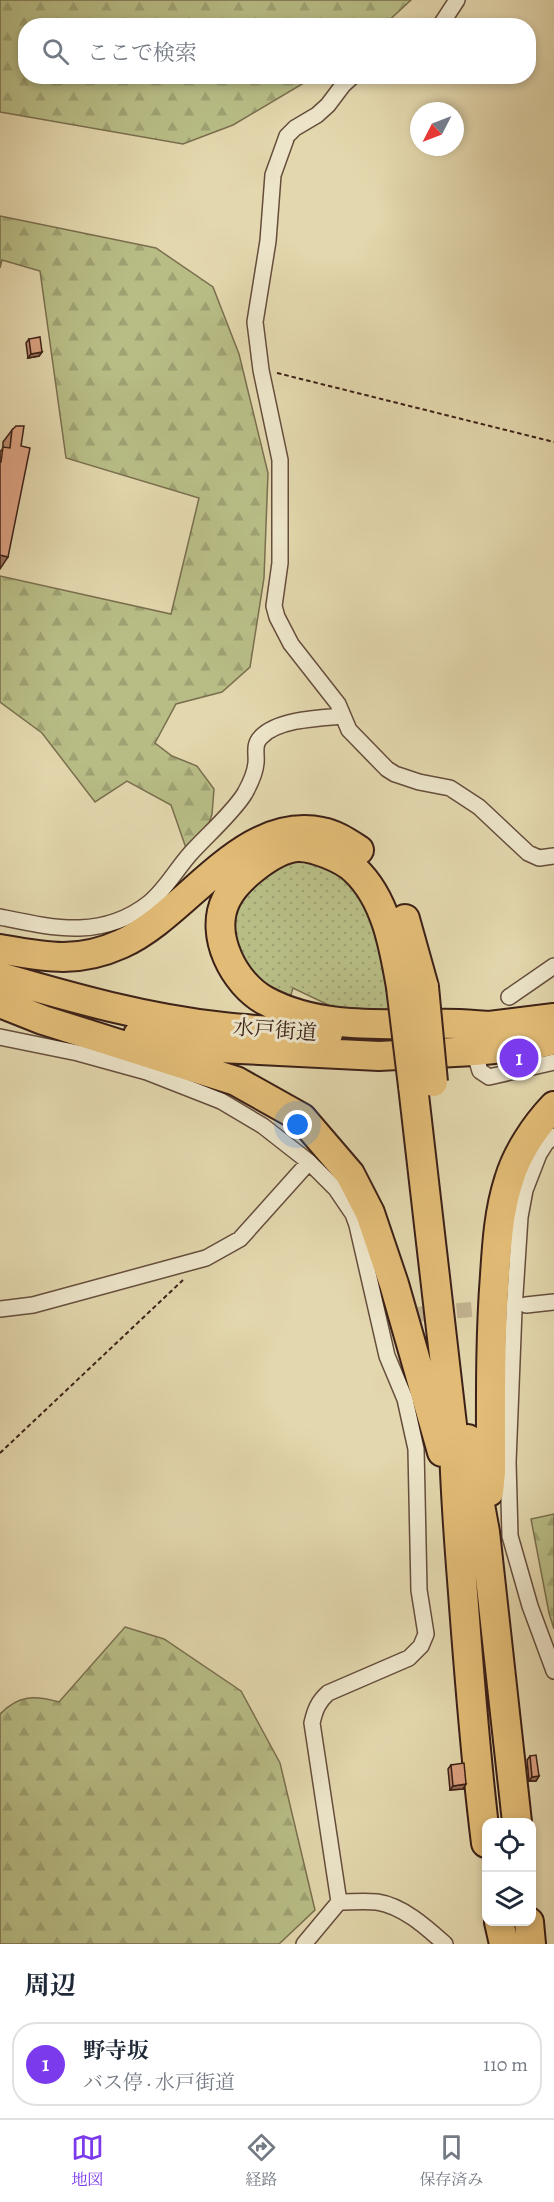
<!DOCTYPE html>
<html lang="ja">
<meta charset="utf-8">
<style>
:root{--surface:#fff;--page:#f2f2f3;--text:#1f2937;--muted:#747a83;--line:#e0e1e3;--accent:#7c3aed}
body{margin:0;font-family:Alegreya,"Noto Serif JP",serif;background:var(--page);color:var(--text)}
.controls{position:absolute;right:18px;bottom:18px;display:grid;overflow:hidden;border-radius:12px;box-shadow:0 3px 9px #0003}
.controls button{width:54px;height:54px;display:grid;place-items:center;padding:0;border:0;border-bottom:2px solid var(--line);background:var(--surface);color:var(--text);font:30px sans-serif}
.compass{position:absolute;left:410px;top:102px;width:54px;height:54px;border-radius:50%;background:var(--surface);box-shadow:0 3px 9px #0003;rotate:228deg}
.you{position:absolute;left:298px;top:1125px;width:21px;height:21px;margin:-15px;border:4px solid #fff;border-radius:50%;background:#1a73e8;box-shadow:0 0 0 9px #1a73e833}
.badge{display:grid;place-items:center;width:39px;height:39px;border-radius:50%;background:var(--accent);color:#fff;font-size:20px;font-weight:700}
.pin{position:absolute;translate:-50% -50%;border:3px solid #fff;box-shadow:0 2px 6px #0006}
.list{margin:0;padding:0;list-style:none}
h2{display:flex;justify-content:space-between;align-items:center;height:78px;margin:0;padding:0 24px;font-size:26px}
h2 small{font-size:20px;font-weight:400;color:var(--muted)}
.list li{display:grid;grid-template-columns:39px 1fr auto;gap:18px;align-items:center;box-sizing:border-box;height:84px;margin:0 12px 12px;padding:0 12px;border:2px solid var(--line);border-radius:24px}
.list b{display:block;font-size:22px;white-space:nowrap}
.list p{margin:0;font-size:20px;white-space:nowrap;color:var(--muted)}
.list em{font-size:20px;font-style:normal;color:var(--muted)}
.icon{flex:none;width:33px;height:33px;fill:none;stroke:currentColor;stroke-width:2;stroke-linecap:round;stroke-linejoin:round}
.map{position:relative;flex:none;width:554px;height:1944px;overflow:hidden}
.search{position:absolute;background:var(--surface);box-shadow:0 3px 9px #0003;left:18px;right:18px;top:18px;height:66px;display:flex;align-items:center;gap:15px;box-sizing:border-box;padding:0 21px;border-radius:24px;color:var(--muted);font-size:22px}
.sheet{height:174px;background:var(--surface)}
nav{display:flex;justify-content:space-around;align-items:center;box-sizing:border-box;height:84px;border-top:2px solid var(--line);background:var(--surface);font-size:16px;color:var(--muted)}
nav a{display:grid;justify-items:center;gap:3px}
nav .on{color:var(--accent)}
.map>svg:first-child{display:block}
.grass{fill:url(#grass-dots);stroke:#7a6f4f;stroke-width:1.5}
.forest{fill:url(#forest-firs);stroke:#7a6f4f;stroke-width:1.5}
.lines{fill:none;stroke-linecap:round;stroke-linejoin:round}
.street-tunnel{stroke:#c2b38f;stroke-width:15;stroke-dasharray:15 8;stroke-linecap:butt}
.street-casing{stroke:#664e3d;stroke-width:18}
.highway-casing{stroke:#3c2118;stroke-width:32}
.path{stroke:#3c2118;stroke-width:2;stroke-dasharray:4.5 3;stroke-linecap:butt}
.street{stroke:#ede5ca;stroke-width:15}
.highway{stroke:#e2bc76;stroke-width:28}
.highway-bridge-casing{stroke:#3c2118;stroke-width:32;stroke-linecap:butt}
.highway-bridge{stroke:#e2bc76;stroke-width:28}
.wall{fill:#bc8a6f;stroke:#3c2118;stroke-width:1.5}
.shaded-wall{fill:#99715a;stroke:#3c2118;stroke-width:1.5}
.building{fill:#dba181;stroke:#3c2118;stroke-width:1.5}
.labels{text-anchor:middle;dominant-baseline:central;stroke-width:6;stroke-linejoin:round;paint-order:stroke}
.street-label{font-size:21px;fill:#3c2118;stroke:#ede5ca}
</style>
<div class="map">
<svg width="554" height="1944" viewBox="0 0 554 1944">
<defs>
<pattern id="grass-dots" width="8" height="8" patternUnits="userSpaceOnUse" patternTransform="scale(1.5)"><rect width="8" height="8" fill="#b8bd86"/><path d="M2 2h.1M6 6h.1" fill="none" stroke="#9fa273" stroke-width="1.8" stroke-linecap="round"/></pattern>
<pattern id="forest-firs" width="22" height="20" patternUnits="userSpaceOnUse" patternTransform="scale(1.5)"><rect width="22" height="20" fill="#b8bd86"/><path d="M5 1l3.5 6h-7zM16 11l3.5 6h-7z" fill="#9fa273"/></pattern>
</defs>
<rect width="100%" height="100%" fill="#e3d7ad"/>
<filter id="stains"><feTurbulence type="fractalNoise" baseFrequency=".00333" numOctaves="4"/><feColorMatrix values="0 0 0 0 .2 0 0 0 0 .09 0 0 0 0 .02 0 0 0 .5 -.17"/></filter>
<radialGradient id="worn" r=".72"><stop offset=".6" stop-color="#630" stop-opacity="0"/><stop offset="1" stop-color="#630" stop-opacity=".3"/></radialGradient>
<path class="grass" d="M296,858L338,867L376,913L395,1010H339L293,988L288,1004L258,987L232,942L235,903L245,887Z"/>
<path class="forest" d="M0,0H411L384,25L26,26V76L314,77L233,125L183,144L0,112Z
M0,216L156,248L213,287L239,354L268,473L264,578L250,667L222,692L176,704L155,743L172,756L197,766L214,789L212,814L206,833L186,848L171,805L127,781L95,802L42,733L0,702V576L171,614L199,498L66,458L40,271L2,260L0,268Z
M554,1514V1629L549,1613L531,1519Z
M125,1627L164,1639L241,1691L280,1763L315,1910L279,1944H0V1714C19,1695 34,1695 59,1702Z"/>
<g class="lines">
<path class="street-tunnel" d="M388,1317L499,1307"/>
<defs>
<path id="street" d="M440,26L457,0
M353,76L343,85L328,105L317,115L295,128L287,136L273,175L268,241L255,322L261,370L280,460V563L274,606L277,617L291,644L338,704L349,730L387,769L395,774L419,782L450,788L479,807L528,853L539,858L554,856
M0,917C53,928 102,940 149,903C165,890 176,870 190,854C206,836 233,813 245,793C250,784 255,774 256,763C257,754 253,745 261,737C278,719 320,718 343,716
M509,997L554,966
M0,1037L78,1053L147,1072L221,1101L263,1126L309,1162L336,1189L353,1214L357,1225L387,1356L405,1399L416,1449L419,1590L426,1634L421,1646L409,1658L328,1693C318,1702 315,1710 312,1723L339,1902L304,1944
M474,1051L480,1071L489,1077L554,1062
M554,1136L546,1143L539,1154L525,1190L520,1217L514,1310L508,1462L510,1536L530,1606L554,1671
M526,1305L554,1302
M0,1309L33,1305L206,1258L240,1239L309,1162
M339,1902C351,1902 365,1901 377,1902C403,1906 426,1927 445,1944"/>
<path id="highway" d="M405,919L424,987
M0,949C45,957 77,964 121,944C187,915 242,815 322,832C335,834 348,843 359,850
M0,977C73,998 147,1019 223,1027C258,1031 293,1032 328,1034
M401,987C394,947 386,899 355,870C344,859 313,846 297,847C273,849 236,879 226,900C209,935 234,984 266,1001C318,1029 380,1024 436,1024C454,1023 473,1025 491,1026
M0,1003L43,1020L236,1081L302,1118L350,1174L370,1213L394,1284L442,1452
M473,1028L554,1018
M138,1035L219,1048L379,1056L474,1051L533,1045L554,1040
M413,1086L454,1442C455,1497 460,1552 464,1606C470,1685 476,1764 486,1843
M468,1439L485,1532L517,1822
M489,1492L491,1472C491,1406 490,1340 495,1275C497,1243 499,1211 509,1180C517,1153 535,1126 554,1106
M499,1922L504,1944
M529,1922L531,1944"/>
</defs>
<use href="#street" class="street-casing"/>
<use href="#highway" class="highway-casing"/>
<path class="path" d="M277,373L554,442
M0,1453L183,1280"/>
<use href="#street" class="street"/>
<use href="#highway" class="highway"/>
<defs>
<path id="highway-bridge" d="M401,987L413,1086
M424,987L433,1082"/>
</defs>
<use href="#highway-bridge" class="highway-bridge-casing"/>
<use href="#highway-bridge" class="highway-bridge"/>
</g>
<path class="wall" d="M29,339L42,352L39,356L28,358L26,343Z
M12,430L0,569V452L3,448V442Z
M530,1756L539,1776L536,1781H529L527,1760Z
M451,1765L463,1789L450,1790L448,1769Z"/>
<path class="shaded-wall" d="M42,352L39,356L28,358L31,354Z
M0,555L8,557L0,569Z
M539,1776L536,1781H529L532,1777Z
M466,1784L463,1789L450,1790L453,1786Z"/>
<path class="building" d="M40,337L42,352L31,354L29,339Z
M16,426H24L21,446L30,448L8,557L0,555V462H1L3,447L10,448L12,430Z
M536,1755L539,1776L532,1777L530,1756Z
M464,1763L466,1784L453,1786L451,1765Z"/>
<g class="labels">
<g class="street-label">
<text transform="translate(275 1030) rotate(4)">水戸街道</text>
</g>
</g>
<rect width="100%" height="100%" filter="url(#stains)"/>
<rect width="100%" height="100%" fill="url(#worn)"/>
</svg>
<div class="controls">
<button><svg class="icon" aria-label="locate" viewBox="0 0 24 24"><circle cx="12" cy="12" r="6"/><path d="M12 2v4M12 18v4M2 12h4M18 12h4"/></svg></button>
<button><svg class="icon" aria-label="layers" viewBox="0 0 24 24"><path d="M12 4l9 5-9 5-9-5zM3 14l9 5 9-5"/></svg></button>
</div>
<svg class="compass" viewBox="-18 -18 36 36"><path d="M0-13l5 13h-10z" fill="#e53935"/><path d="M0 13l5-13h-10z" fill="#747a83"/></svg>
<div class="you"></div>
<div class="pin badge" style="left:519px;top:1058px">1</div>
<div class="search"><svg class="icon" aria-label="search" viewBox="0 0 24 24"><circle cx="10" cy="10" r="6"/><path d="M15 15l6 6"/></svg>ここで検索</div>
</div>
<section class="sheet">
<h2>周辺<small></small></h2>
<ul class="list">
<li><span class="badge">1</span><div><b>野寺坂</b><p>バス停 · 水戸街道</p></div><em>110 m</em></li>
</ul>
</section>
<nav>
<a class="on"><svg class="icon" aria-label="map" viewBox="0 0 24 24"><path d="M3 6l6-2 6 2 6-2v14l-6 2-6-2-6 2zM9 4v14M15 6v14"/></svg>地図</a>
<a><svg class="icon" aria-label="directions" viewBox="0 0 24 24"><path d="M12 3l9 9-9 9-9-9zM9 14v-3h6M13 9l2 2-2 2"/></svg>経路</a>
<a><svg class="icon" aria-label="saved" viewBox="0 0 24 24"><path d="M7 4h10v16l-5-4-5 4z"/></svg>保存済み</a>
</nav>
